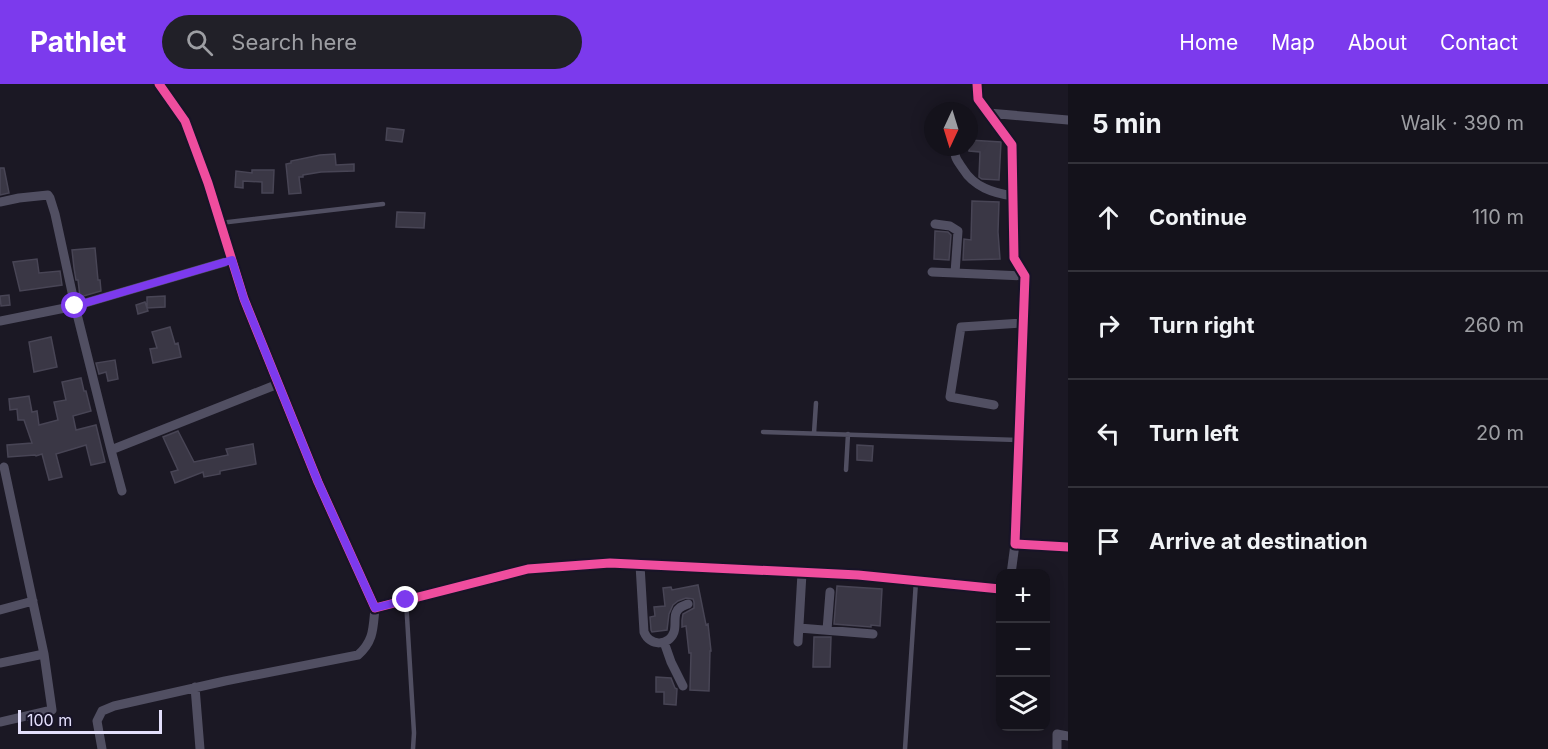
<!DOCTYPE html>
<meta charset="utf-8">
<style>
:root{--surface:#14121b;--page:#212028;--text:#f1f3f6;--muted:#9d9ea3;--line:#33323a;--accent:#7c3aed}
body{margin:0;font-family:Inter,sans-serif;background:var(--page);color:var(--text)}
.controls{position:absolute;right:18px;bottom:18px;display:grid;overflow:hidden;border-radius:12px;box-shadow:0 3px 15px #0003}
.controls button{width:54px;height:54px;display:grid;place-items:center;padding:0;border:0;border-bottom:2px solid var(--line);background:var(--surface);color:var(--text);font:30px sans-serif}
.compass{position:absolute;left:924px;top:18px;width:54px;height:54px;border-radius:50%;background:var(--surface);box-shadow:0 3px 15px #0003;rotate:184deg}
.scale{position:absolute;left:18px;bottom:15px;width:144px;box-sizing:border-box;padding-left:6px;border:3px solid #e3dffb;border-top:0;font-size:16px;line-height:21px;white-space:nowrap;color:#e3dffb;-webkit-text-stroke:4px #181428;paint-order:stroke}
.stop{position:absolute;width:18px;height:18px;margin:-14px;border:4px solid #7c3aed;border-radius:50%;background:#fff}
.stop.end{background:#7c3aed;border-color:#fff;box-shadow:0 2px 6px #0008}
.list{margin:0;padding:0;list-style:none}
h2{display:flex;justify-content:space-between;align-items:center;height:78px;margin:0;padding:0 24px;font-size:26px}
h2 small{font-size:20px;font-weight:400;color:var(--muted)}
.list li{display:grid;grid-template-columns:39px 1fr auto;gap:18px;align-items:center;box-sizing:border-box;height:108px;padding:0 24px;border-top:2px solid var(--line)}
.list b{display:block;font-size:22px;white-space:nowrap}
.list em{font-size:20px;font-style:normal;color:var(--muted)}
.icon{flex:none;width:33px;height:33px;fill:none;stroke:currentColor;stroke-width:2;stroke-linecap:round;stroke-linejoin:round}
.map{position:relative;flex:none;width:1068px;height:665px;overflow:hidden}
header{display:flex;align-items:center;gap:36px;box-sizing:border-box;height:84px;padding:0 30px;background:var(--accent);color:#fff}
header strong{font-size:28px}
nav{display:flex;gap:33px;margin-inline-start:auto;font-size:21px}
.search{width:420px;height:54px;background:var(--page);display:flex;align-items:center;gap:15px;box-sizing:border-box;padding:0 21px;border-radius:33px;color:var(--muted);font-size:22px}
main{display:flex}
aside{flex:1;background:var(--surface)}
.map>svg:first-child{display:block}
.building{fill:#3a3745;stroke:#484555;stroke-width:1.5}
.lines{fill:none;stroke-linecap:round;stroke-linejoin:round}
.lane{stroke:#514f62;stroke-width:4.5}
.street{stroke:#514f62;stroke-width:9}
.cycleway-casing{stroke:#181428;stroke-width:13}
.cycleway{stroke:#ef4d9e;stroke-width:9}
.route{stroke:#7c3aed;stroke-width:8}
</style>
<header>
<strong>Pathlet</strong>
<div class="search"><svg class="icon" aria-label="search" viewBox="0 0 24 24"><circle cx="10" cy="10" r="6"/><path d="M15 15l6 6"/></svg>Search here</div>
<nav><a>Home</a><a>Map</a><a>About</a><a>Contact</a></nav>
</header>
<main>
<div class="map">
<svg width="1068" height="665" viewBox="0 0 1068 665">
<rect width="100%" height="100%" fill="#1b1824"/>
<path class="building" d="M387,44L404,46L402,58L386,56Z
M969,56L1001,58L999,96L982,95L979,93L980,68L969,67Z
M335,70L336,81L354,80V87L321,88L303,91V93H299L301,109L289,110L286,80L291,79V77L320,71Z
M0,84H4L9,109L0,111Z
M252,86H274L273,109H262V98L243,97V104L235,103L236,87L252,89Z
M972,117L999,118L998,148L1000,175L963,176L964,155L971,156Z
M397,128L425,129L424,144L396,143Z
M935,147L948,148L951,151L949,176L934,175Z
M95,164L98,196H100L101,207L80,213L78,196H76L74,184L72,166Z
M37,175L39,189L60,187L62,201L20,207L13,178Z
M9,211L10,221L1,222L0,212Z
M165,212V223L147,224V213Z
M145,218L148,227L138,230L136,221Z
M170,243L175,260L178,259L181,273L153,279L150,265L157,264L152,248Z
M51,253L57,283L34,288L29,258Z
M115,276L118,295L108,297L106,288L99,290L96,279Z
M81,294L84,307H86L91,327L73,332L76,346L96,341L105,378L91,381L86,361L56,370L62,393L49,396L42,370L36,372L35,371L8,373L7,361L32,359L24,336H18L17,325L10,326L9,315L29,312L32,328L37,327L39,341L58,336L54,318L66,316L62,298Z
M178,347L194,378L228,371L226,365L253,360L256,380L220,387V390L204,393L203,388L175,399L171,388L178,386L163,353Z
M857,361L873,362L872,377L857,376Z
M698,501L706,541L708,540L711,567H710L709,607L690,606L691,569H689L686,542L682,543V536L683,530L694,524V518L693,515L686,514L678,517L673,521L669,530L667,546L652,548L651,546L650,533L655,532L654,523L665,522L663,504L671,503L672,506Z
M837,502L882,505L880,542L871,541V543L834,540Z
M814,553H831L830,583H813Z
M656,593L671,594L675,604L677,605L676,621L664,620V608H656Z"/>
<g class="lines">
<path class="lane" d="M220,139L383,120
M763,348L1019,356
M814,349L816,319
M846,386L848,350
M406,516L414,649L413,665
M905,665L916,497"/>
<path class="street" d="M159,0L185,37L208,99L244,215L318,398L375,524L528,485L610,479L858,491L1000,505
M977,0L978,15L1012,61L1014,174L1025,192L1015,460L1068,463
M988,29L1068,36
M955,63C954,74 957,76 963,85C974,103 993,109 1013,112
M0,118L19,114L48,111L50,114L55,130L75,222L111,366L122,407
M935,140L950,142L958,147L955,189
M932,188L1025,192
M0,237L75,222L232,176
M994,321L950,313L961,243L1023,239
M111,366L278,300
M640,481L644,548C650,563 669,562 674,548C676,542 674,535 676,529C678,523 683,522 688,520
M1011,490L1015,460
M0,526L33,517
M799,544L873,550
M827,546L830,508
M664,558L671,578L683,602
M798,558L802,489
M0,579L44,570
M195,603L200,665
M0,638L52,626L44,570L4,383
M102,665L97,637L102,627L114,622L225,597L358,571C374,557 373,544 375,524
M1057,665V650L1068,652"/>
<defs>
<path id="cycleway" d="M159,0L185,37L208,99L244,215L318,398L375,524L528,485L610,479L858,491L1000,505
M977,0L978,15L1012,61L1014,174L1025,192L1015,460L1068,463"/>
</defs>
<use href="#cycleway" class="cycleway-casing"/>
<use href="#cycleway" class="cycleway"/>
</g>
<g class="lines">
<path class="route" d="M75,222L232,176L244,215L318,398L375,524L406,516"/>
</g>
</svg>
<div class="controls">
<button>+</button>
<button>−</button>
<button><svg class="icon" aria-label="layers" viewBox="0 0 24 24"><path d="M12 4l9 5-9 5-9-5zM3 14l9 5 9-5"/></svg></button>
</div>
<svg class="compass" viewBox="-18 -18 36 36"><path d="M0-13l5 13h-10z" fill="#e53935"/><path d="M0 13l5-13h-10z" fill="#9d9ea3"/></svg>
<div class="scale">100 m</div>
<div class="stop" style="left:75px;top:222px"></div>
<div class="stop end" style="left:406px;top:516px"></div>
</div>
<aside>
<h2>5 min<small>Walk · 390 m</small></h2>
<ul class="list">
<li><svg class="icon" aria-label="ahead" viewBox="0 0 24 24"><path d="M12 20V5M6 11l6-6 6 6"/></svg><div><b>Continue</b></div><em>110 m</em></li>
<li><svg class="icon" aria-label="right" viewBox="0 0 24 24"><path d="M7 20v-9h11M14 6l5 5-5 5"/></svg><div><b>Turn right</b></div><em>260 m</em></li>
<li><svg class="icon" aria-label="left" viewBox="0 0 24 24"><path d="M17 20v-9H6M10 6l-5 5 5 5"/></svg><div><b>Turn left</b></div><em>20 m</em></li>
<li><svg class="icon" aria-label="arrive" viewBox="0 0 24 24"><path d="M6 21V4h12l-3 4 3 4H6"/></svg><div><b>Arrive at destination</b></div></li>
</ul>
</aside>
</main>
